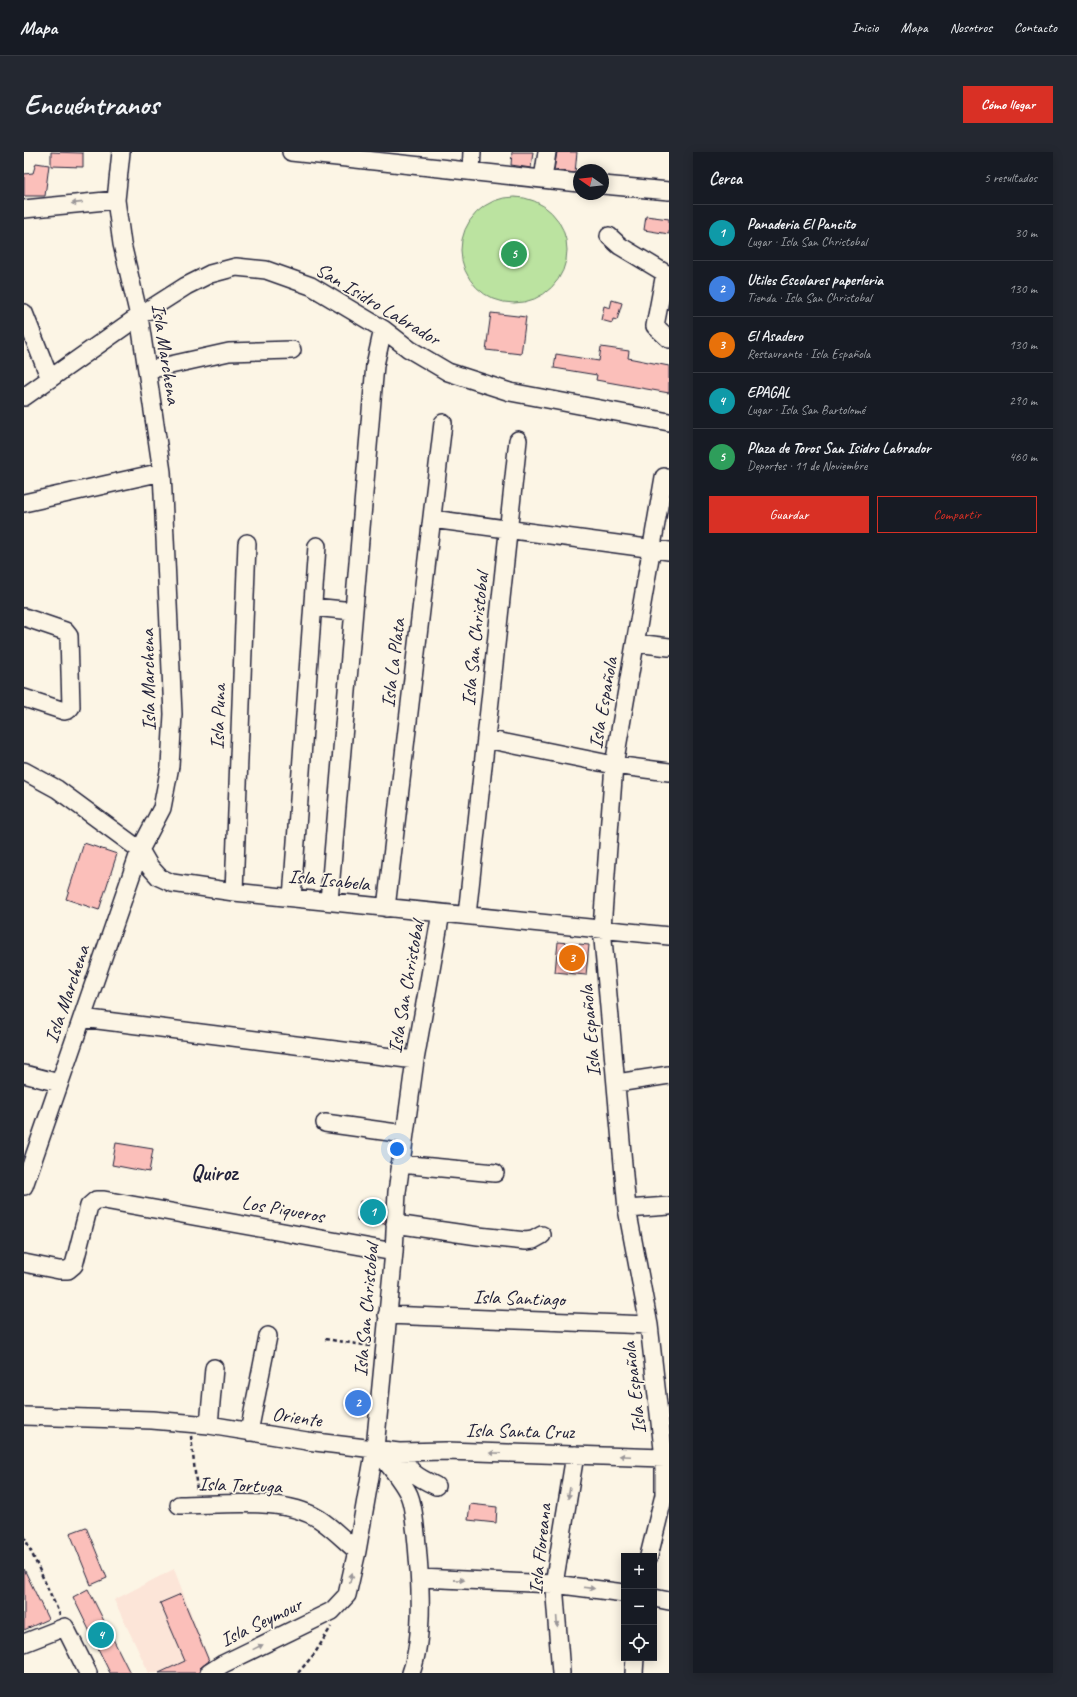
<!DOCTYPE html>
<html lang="es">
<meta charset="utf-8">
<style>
:root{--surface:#171b24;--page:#242831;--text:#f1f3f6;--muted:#9ea1a6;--line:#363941;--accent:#d93025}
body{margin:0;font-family:Caveat,sans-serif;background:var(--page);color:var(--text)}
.controls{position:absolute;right:12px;bottom:12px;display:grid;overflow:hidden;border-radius:0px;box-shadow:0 2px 10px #0003}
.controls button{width:36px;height:36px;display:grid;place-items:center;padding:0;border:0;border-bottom:1px solid var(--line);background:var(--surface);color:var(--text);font:20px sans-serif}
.compass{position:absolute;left:549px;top:12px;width:36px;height:36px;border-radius:50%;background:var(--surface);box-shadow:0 2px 10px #0003;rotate:284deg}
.you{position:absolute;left:373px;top:997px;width:14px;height:14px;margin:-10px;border:3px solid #fff;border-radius:50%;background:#1a73e8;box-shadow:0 0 0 6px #1a73e833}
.badge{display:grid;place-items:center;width:26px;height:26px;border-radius:50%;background:var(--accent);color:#fff;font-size:13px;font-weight:700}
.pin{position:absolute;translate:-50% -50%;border:2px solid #fff;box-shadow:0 1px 4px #0006}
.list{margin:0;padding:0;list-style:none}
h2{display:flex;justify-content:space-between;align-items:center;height:52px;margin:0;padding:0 16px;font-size:17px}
h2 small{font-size:13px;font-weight:400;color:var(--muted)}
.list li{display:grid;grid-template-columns:26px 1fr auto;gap:12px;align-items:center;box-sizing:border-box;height:56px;padding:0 16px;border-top:1px solid var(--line)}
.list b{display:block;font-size:15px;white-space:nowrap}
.list p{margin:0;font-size:13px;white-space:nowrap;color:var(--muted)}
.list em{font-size:13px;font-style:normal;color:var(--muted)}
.actions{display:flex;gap:8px;padding:12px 16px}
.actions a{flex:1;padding:9px 0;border:1px solid var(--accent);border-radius:0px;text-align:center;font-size:14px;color:var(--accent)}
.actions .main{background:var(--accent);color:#fff}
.icon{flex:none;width:22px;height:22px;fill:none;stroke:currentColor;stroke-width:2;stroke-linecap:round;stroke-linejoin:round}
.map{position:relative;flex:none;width:645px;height:1521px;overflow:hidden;border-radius:0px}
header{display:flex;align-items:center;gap:24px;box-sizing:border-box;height:56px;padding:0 20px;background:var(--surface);border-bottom:1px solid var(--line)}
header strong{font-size:19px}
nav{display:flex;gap:22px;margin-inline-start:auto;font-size:14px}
.intro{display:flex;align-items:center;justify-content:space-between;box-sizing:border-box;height:96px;padding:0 24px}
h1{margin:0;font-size:28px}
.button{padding:10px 18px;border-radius:0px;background:var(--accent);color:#fff;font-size:14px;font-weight:700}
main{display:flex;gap:24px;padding:0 24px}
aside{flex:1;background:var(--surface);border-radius:0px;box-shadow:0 2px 10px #0003}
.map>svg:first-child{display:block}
.built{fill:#fce5d8}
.green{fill:#bbe3a0;stroke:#6e826e}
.building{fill:#fbbfba;stroke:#22223b}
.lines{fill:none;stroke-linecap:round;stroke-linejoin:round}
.minor-casing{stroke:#22223b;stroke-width:20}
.path{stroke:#22223b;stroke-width:2.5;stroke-dasharray:4 3;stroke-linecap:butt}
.minor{stroke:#fcf5e5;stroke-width:17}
.oneway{fill:#9a9698}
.labels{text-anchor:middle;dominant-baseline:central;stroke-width:3.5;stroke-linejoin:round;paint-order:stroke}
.street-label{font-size:20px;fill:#22223b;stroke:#fcf5e5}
.quarter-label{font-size:22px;font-weight:bold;fill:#22223b;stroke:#fcf5e5}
</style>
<header>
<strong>Mapa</strong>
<nav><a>Inicio</a><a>Mapa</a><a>Nosotros</a><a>Contacto</a></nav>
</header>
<div class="intro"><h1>Encuéntranos</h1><a class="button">Cómo llegar</a></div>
<main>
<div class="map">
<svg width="645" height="1521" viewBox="0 0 645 1521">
<rect width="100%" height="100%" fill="#fcf5e5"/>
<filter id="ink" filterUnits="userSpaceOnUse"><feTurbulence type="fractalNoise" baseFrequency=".025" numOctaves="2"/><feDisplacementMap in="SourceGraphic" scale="8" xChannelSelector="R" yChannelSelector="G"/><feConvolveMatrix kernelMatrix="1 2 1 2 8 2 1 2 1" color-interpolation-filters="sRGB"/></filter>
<g filter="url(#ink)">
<path class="built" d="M150,1417L189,1518L182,1521H125L90,1448Z"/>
<path class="green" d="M437 98a53 53 0 1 1 106 0a53 53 0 1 1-106 0Z"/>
<path class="building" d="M27,0L59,1V15L27,14Z
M488,0H509L507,16L487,13Z
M533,0H553L551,21L530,18Z
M12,11L25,13L21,44H0V22L9,21Z
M622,64L645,67V82L620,78Z
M588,148L598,151L593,168L589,167L588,171L577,168L580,154L586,156Z
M467,161L502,165L497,202L462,198Z
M577,195L605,199L604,206L645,214V241L572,228L573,223L530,216L532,202L575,209Z
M60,691L93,702L75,758L42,747Z
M534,790L565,793L562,823L531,820Z
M92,991L129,997L125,1020L88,1013Z
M336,1049L362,1053L361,1072L333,1068Z
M324,1243L346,1248L343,1260L321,1254Z
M446,1352L473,1355L472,1371L444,1368Z
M62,1375L83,1426L67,1433L46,1381Z
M0,1417L24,1467L0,1478Z
M64,1437L106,1521H86L49,1445Z
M157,1442L185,1509L176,1516L175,1521H135L161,1509L136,1451Z"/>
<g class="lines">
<defs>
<path id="minor" d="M267,0L555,31
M447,19L448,0
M519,27L523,0
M579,33L645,39
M0,57L92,48
M585,84L596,94L641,121L631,174L645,187
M0,161L26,227
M124,218L205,200L268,198
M0,245L115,164L162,134L186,122L212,115L242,118L287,134L359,177L385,197L424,220L486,240L645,270
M0,351L138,320
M408,367L645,399
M289,455L329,459
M0,465L41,479L45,484L47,555L44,558L40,559L0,546
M612,491L645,495
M462,587L590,613L645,620
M0,619L33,637L116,698L126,715L135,725L148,731L210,740L645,784
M210,740L223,391
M268,746L293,394
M305,749L351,213L359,177
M362,756L419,271
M443,763L494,288
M58,866L391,908
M0,922L35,931
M593,931L645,923
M301,971L380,982
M376,1012L471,1021
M0,1034L116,698L138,656L146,614L149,562L138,320L115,164L98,92L92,48L97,0
M603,1057L645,1054
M371,1072L454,1084L502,1089L509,1088L518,1083
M0,1111L35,1118H44L50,1113L65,1054L72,1048H80L370,1100
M363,1163L625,1173
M0,1264L128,1268L185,1273L283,1289L375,1300L422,1299L640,1306
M185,1273L190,1216
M225,1280L244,1184
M351,1296C363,1311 377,1326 385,1343C390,1355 390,1369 392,1382C396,1423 401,1482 387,1521
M375,1300C388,1322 389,1323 412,1334
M155,1353C197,1353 259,1344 295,1367C309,1376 321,1389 333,1399
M625,1404L640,1343V1306L625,1173L603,1057L578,776L590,613L640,325
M396,1426L530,1432L600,1441
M630,1446L645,1449
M0,1491L41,1475L64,1521
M185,1521L199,1512L308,1459L323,1443L333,1399L351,1296L370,1100L373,1040L391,908L417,761
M537,1521L530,1432L551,1303
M610,1521L611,1506"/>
</defs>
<use href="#minor" class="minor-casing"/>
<path class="path" d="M301,1187L346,1194
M167,1284L173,1339
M0,1384L36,1463
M274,1521L291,1501L307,1475"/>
<use href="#minor" class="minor"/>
</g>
<defs><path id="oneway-solid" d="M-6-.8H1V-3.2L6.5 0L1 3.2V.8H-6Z"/></defs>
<g class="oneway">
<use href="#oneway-solid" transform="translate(53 51) rotate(174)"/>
<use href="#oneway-solid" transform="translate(471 1301) rotate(-179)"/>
<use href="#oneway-solid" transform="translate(601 1304) rotate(-178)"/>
<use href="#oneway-solid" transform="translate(545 1341) rotate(99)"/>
<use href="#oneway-solid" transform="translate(327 1426) rotate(-77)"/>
<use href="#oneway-solid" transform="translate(435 1428) rotate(3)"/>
<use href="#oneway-solid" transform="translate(565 1436) rotate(7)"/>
<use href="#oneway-solid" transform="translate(533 1470) rotate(86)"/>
<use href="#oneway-solid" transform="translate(234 1495) rotate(-26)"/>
</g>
</g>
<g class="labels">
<g class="street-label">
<text transform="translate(354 152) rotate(31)">San Isidro Labrador</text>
<text transform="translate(142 202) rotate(81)">Isla Marchena</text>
<text transform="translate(451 487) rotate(-84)">Isla San Christobal</text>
<text transform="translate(369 511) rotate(-83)">Isla La Plata</text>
<text transform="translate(124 528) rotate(-91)">Isla Marchena</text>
<text transform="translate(579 551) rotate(-80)">Isla Española</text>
<text transform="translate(194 565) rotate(-88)">Isla Puna</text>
<text transform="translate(305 728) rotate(6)">Isla Isabela</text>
<text transform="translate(382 835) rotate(-80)">Isla San Christobal</text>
<text transform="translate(43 842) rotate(-71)">Isla Marchena</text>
<text transform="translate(566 879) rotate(-95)">Isla Española</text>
<text transform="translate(259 1057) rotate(10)">Los Piqueros</text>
<text transform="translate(495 1146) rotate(2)">Isla Santiago</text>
<text transform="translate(342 1158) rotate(-85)">Isla San Christobal</text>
<text transform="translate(610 1236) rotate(-97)">Isla Española</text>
<text transform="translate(273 1265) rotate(8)">Oriente</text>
<text transform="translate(496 1279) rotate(1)">Isla Santa Cruz</text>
<text transform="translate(216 1333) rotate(2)">Isla Tortuga</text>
<text transform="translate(516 1397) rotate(-84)">Isla Floreana</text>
<text transform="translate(237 1470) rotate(-26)">Isla Seymour</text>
</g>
<g class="quarter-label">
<text x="190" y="1021">Quiroz</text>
</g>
</g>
</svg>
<div class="controls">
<button>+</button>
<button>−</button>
<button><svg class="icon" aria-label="locate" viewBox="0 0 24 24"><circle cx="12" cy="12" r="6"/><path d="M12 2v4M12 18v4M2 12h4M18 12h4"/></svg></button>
</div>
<svg class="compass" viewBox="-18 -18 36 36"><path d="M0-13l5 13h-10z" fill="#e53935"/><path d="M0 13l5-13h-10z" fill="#9ea1a6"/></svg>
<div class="you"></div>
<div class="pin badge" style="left:349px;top:1060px;background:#0f9aa8">1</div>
<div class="pin badge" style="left:334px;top:1251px;background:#3f7fe0">2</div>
<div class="pin badge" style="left:548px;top:806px;background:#e8710a">3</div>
<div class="pin badge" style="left:77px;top:1483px;background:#0f9aa8">4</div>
<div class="pin badge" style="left:490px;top:102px;background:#2e9e5b">5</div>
</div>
<aside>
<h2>Cerca<small>5 resultados</small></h2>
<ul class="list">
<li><span class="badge" style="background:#0f9aa8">1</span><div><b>Panaderia El Pancito</b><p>Lugar · Isla San Christobal</p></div><em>30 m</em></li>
<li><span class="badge" style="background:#3f7fe0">2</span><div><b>Utiles Escolares paperleria</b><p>Tienda · Isla San Christobal</p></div><em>130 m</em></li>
<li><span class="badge" style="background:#e8710a">3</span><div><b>El Asadero</b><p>Restaurante · Isla Española</p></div><em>130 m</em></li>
<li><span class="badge" style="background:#0f9aa8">4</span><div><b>EPAGAL</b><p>Lugar · Isla San Bartolomé</p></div><em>290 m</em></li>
<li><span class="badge" style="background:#2e9e5b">5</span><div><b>Plaza de Toros San Isidro Labrador</b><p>Deportes · 11 de Noviembre</p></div><em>460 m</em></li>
</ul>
<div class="actions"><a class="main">Guardar</a><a>Compartir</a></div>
</aside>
</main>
